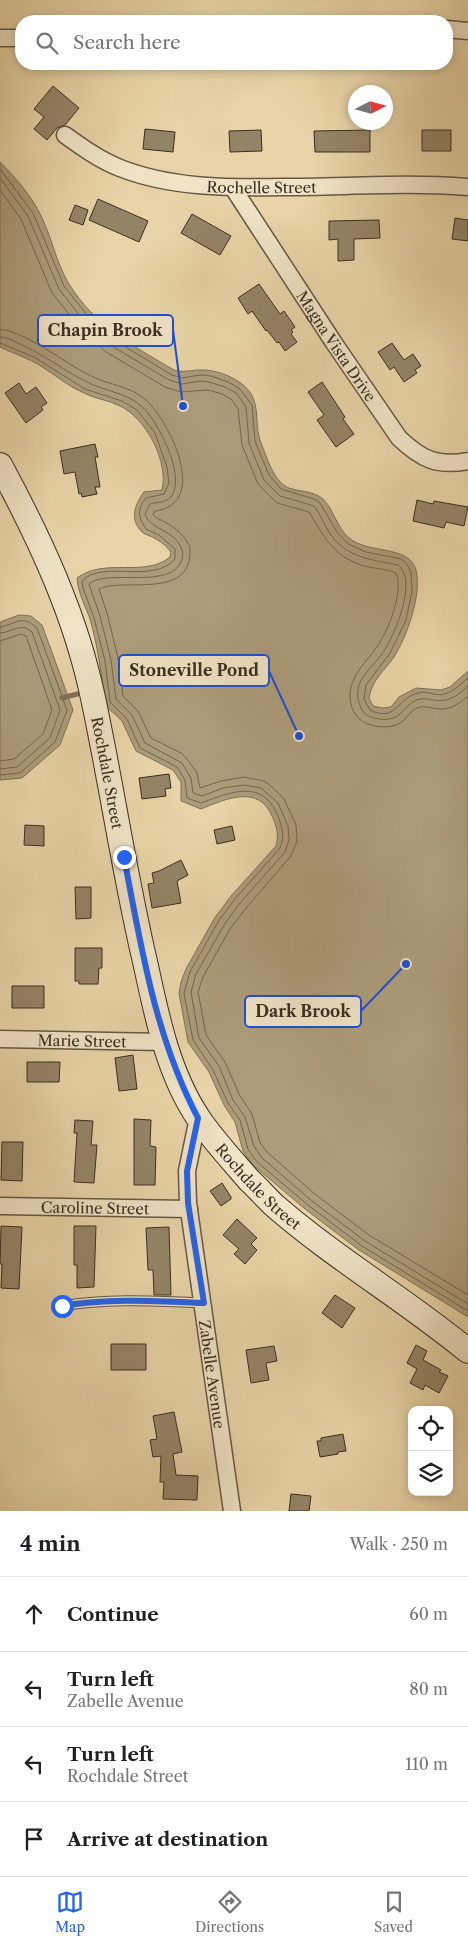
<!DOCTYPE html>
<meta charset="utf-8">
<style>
:root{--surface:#fff;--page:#f6f6f6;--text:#202124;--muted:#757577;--line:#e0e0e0;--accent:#2563eb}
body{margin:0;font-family:"Libre Caslon Text",serif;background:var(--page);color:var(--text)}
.controls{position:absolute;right:15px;bottom:15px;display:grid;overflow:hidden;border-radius:10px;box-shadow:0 2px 8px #0003}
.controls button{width:45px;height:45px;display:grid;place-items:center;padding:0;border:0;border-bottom:1px solid var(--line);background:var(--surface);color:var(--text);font:25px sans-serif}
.compass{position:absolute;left:348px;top:85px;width:45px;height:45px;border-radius:50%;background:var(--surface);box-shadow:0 2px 8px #0003;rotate:84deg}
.stop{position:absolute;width:15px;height:15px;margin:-11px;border:4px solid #2563eb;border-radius:50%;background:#fff}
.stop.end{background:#2563eb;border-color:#fff;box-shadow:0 1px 5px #0008}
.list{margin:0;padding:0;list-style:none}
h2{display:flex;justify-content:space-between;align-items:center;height:65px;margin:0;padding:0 20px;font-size:21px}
h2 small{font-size:16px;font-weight:400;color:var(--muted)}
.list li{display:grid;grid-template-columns:32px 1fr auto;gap:15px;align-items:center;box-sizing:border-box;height:75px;padding:0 20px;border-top:1px solid var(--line)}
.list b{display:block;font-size:19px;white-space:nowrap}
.list p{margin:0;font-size:16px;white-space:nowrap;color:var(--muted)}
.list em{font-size:16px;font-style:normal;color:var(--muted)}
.icon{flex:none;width:28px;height:28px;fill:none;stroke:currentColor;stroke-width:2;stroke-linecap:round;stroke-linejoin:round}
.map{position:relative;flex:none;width:468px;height:1511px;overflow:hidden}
.search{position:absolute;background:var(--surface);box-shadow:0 2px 8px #0003;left:15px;right:15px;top:15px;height:55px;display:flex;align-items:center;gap:12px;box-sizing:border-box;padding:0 18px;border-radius:20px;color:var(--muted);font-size:19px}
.sheet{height:365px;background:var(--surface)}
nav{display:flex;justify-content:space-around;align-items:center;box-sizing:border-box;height:70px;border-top:1px solid var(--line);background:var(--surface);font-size:14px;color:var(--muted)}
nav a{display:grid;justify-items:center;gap:2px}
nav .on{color:var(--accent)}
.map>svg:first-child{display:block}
.water{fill:#ac9c7a;stroke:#7e7056}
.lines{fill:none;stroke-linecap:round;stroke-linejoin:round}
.shore{stroke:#72654e;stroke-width:1}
.stream{stroke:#7e7056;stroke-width:5}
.building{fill:#948467;stroke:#392e21}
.lane-casing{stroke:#655843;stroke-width:11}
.street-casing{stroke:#655843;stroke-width:19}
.secondary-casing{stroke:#392e21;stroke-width:26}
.lane{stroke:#f0e3c6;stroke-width:9}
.street{stroke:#f0e3c6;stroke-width:16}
.secondary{stroke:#f0e3c6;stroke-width:24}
.route{stroke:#2563eb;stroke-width:6}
.labels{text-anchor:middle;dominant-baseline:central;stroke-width:5;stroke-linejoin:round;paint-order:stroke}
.street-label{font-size:15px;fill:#392e21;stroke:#f0e3c6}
.leader{fill:none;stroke:#1d4ed8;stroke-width:2}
.callout-dot{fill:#1d4ed8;stroke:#f0e3c6;stroke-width:2}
.callout{fill:#f0e3c6;stroke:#1d4ed8;stroke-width:2}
.callout-label{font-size:16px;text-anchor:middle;font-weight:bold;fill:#392e21}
</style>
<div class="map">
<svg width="468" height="1511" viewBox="0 0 468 1511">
<rect width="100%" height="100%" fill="#e8d4a8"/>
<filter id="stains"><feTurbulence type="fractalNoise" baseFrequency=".004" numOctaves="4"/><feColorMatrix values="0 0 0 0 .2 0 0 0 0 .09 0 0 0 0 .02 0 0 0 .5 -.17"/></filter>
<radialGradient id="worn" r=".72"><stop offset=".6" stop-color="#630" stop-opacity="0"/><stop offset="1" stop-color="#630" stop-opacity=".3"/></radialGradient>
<path class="water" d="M0,162C14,176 28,192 38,210C51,233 55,261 69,284C95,326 133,346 174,370C184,373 190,370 200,370C214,369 232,376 242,384C263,400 253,423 261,443C267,457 272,477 285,486C296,493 313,489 324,500C334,511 337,527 348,537C367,555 409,544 416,570C422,595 407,636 394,657C384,671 372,680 369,698L373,706L382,708L391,707L399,697L416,688L441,690L450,687L468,671V1317L359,1250L305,1209L253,1165L243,1151L235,1122L224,1105L209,1072L188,1042L179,993L181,982L186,969L214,919L231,896L276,846C279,834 277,827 272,816C258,784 226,799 201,809L181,801V782L173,770L136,751L122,721L105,705C102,676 98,647 90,619C85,605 78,593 77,578C105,557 145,578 170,557L171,552C167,547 162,542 156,539C152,536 145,535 142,532C129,519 135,504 144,492L162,490C169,462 146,418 120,406C109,400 95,399 84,393C65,385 50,370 32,361C22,356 10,352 0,347Z
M19,615L31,616L42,625L73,710L60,745L22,778L0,780V622Z"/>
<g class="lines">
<path class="shore" d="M0,169L33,213L64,286L91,320L114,340L172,375L182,378L200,375L211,376L228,382L240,389L252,405L255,441L269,475L281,489L314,499L320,503L337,532L348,544L366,552L401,559L406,563L411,572L412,591L406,620L390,653L366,685L364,699L370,710C396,723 397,698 418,693C423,691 429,693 434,694C449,697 457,687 468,678
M0,178L28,216L59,289L87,325L110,345L169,380L182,384L201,381L209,382L225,387L236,393L246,407L249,443L264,480L280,496L311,505L315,507C321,516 325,526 331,535C347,558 374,560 398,565C418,580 395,634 384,651C377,662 363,673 359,685C356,697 358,704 365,714C374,720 391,722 399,715C405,709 409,703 417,700C422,698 428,699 433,700C448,703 457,696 468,686
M0,190L21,219L52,293L82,330L106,352L165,387L181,392L208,390L222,394L231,399L238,409L242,445L258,484L277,503L309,512C324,536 332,555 361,565C372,569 385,568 396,573C404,592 388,632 376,648C369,658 359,668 354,679C346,694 350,718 368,724C379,728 395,729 404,720C407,717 409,714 412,711C422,703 430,709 441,709C451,709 461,703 468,696
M0,329C8,330 14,333 22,336C46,347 67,364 91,376C109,385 130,386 146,400C170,422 210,504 155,511L153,514C156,519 160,519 165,522C174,527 183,534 188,543C191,549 190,555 189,562C179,597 121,578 99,589L107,613L118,658L123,696L138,711L151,738L181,753L187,759L197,773L200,788L221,781L244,777L264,781L270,785L284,799L296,825L297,841L291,856L246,908L230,929L203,977L198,992L206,1035L225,1062L240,1096L252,1114L260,1143L267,1152L316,1195L369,1235L468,1295
M0,337C6,337 12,340 18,343C43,354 63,370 87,382C104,391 124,392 140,405C157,418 187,477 171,497C165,503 157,502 150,504L145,514C150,530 174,530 181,547C183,551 183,555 182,559C173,591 108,568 89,584L100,616L111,660L116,699L132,715L145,743L182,763L191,778L193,793L202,796L223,788L244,785L261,788L278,803L288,826L289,840L285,852L240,903L224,925L196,974L191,992L199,1038L219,1066L233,1100L245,1117L254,1146L261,1157L312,1201L365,1241L468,1304
M0,343L34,357L85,389L122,401L137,410L155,433L167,467L169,483L164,494L146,498C137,509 138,517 146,529L159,535L175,549V559C152,585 103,559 82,581L83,588L94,618L105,661L110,702L127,719L140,748L177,767L185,780L187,798L201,803C229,793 261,778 277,814C282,826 285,836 280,848L235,899L218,922L190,972L184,993L193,1040L213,1070L228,1103L240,1120L248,1149L256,1161L308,1205L362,1246L468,1311
M0,627C17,624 21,614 37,628L67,710L55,742L20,773L0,775
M0,633C13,632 21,622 32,632L60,710L50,738L17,767L0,769
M0,641L21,634L26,636L52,710L43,734L14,759L0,761"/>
<path class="stream" d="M62,698L85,692"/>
</g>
<path class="building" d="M53,86L79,108L65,125L57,128L47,140L34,129L44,117L34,109Z
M145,129L175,132L173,152L143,149Z
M261,130L262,151L230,152L229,131Z
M370,130V152H315L314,131Z
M422,130H451V151H422Z
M98,199L148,221L139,242L89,220Z
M75,205L88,210L83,225L69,220Z
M192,214L231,236L220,255L181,233Z
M455,218L468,220V241L452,239Z
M379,220L380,238L354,239V260L338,261V239L329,240V221Z
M259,284L280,314L284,311L295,327L291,330L293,332L291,334L297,342L285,351L279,342L277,343L267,330L266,331L252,311L248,314L238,298Z
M392,343L404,360L413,354L421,366L415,370L417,373L404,382L394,367L390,370L378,352Z
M322,382L345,417L343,419L354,434L336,447L317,420L324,415L308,392Z
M19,383L26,394L36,387L47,403L41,407L43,410L26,423L5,393Z
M95,444L98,457H95L100,487H95L97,494L82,497L81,493L79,494L75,472L64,474L60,451Z
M417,500L433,504L434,501L468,507L464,526L446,522L444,528L413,521Z
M169,774L171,788L165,789L166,796L142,799L139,778Z
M25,825L44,826V846L24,845Z
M232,826L235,840L217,844L214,830Z
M181,860L188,875L177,881L181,903L152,908L148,884L154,883L152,873L159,871Z
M75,887H91V918L76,919Z
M75,948H102V968H99L98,984H79V981H75Z
M12,986H44V1008H12Z
M133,1055L137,1089L119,1091L115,1058Z
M27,1062H60L59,1082H27Z
M134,1119L151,1120L150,1146L156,1147L155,1185H134Z
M75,1120L93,1121L91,1145H97L94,1183L74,1182L77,1133H74Z
M2,1142H23L22,1181L1,1180Z
M222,1183L231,1197V1199L221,1206L210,1191Z
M237,1219L257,1238L251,1244L257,1250L245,1264L234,1254L239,1249L223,1235Z
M1,1226L22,1227L19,1289L1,1288L2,1264H0Z
M74,1226H96L94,1287L77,1288V1265H74Z
M169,1227L171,1295H154L153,1270H148L146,1228Z
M335,1295L355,1308L342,1328L322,1313Z
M111,1344H146V1370H111Z
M416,1345L427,1351L423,1360L441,1370L439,1372L448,1376L439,1393L425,1385L423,1390L410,1383L417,1369L407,1363Z
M274,1346L277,1361L266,1363L269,1380L251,1383L246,1350Z
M174,1412L182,1452L173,1454L176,1475L198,1476L197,1500L163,1499L164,1482H160L161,1456L153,1457L150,1440L157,1439L153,1416Z
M343,1434L346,1451L338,1452V1454L320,1457L317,1441H321V1438Z
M291,1494L311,1496L309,1511H289Z"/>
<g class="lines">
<defs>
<path id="lane" d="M62,1306C109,1298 156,1301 204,1303"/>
<g id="street">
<path d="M447,29L468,31"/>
<path d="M0,38H21"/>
<path id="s1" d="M65,135C83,148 100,160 120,168C171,188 228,188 282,187C344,187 406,182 468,187"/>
<path id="s2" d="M233,188L334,343L399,438C421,459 437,467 468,461"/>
<path id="s3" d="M0,1039L164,1042"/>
<path id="s4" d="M198,1118L187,1171L188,1203L232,1511"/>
<path id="s5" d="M0,1206L189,1209"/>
</g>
<g id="secondary">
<path id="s6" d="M0,465C40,539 76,616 93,698C112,787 125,878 146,966C157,1018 169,1075 199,1119C214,1141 232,1160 249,1180C258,1188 266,1198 275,1206C336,1259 406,1300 468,1351"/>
</g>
</defs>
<use href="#lane" class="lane-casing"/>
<use href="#street" class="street-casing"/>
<use href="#secondary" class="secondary-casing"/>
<use href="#lane" class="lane"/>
<use href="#street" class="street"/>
<use href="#secondary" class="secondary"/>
</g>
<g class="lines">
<path class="route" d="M62,1306C109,1298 156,1301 204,1303L188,1203L187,1171L198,1118C155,1036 141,947 124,857"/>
</g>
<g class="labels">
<g class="street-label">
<text stroke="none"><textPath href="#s1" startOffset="208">Rochelle Street</textPath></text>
<text stroke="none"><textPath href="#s2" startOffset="189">Magna Vista Drive</textPath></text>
<text stroke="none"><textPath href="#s6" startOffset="328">Rochdale Street</textPath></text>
<text stroke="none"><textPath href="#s3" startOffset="82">Marie Street</textPath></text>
<text stroke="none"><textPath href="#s6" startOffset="778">Rochdale Street</textPath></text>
<text stroke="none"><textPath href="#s5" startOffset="95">Caroline Street</textPath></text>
<text stroke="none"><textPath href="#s4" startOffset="259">Zabelle Avenue</textPath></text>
</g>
</g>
<path class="leader" d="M183 406L173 330M299 736L269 671M406 964L361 1011"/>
<g class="callout-dot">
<circle cx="183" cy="406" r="5"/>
<circle cx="299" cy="736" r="5"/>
<circle cx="406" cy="964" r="5"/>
</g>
<g class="callout">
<rect x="38" y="315" width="135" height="31" rx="5"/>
<rect x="119" y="655" width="150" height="31" rx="5"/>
<rect x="245" y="996" width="116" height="31" rx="5"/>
</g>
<g class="callout-label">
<text x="105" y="336">Chapin Brook</text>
<text x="194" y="676">Stoneville Pond</text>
<text x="303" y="1017">Dark Brook</text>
</g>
<rect width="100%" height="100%" filter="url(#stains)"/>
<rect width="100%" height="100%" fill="url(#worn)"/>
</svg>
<div class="controls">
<button><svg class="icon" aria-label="locate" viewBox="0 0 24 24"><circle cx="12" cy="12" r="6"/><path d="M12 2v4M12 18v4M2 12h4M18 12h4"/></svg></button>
<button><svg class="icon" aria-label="layers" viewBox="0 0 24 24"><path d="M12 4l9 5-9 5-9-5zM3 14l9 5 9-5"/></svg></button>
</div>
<svg class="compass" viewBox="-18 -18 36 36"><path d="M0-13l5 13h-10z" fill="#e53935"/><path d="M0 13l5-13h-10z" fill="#757577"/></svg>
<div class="stop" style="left:62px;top:1306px"></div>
<div class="stop end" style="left:124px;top:857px"></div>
<div class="search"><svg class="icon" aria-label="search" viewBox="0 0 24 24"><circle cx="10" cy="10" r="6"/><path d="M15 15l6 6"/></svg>Search here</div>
</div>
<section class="sheet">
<h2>4 min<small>Walk · 250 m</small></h2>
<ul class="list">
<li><svg class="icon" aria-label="ahead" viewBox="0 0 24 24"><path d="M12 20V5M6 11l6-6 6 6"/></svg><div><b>Continue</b></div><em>60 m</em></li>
<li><svg class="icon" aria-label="left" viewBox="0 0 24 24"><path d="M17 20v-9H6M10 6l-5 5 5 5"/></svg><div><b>Turn left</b><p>Zabelle Avenue</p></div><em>80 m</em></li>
<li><svg class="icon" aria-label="left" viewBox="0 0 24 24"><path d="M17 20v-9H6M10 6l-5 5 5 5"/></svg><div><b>Turn left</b><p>Rochdale Street</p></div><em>110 m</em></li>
<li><svg class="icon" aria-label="arrive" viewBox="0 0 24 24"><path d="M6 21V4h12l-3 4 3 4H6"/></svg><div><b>Arrive at destination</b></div></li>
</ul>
</section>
<nav>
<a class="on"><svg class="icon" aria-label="map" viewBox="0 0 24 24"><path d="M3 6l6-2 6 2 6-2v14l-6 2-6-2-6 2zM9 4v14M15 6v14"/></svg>Map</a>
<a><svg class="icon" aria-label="directions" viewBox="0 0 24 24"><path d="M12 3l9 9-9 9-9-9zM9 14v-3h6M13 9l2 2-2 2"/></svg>Directions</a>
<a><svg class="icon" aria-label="saved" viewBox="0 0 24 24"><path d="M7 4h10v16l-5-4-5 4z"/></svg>Saved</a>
</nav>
